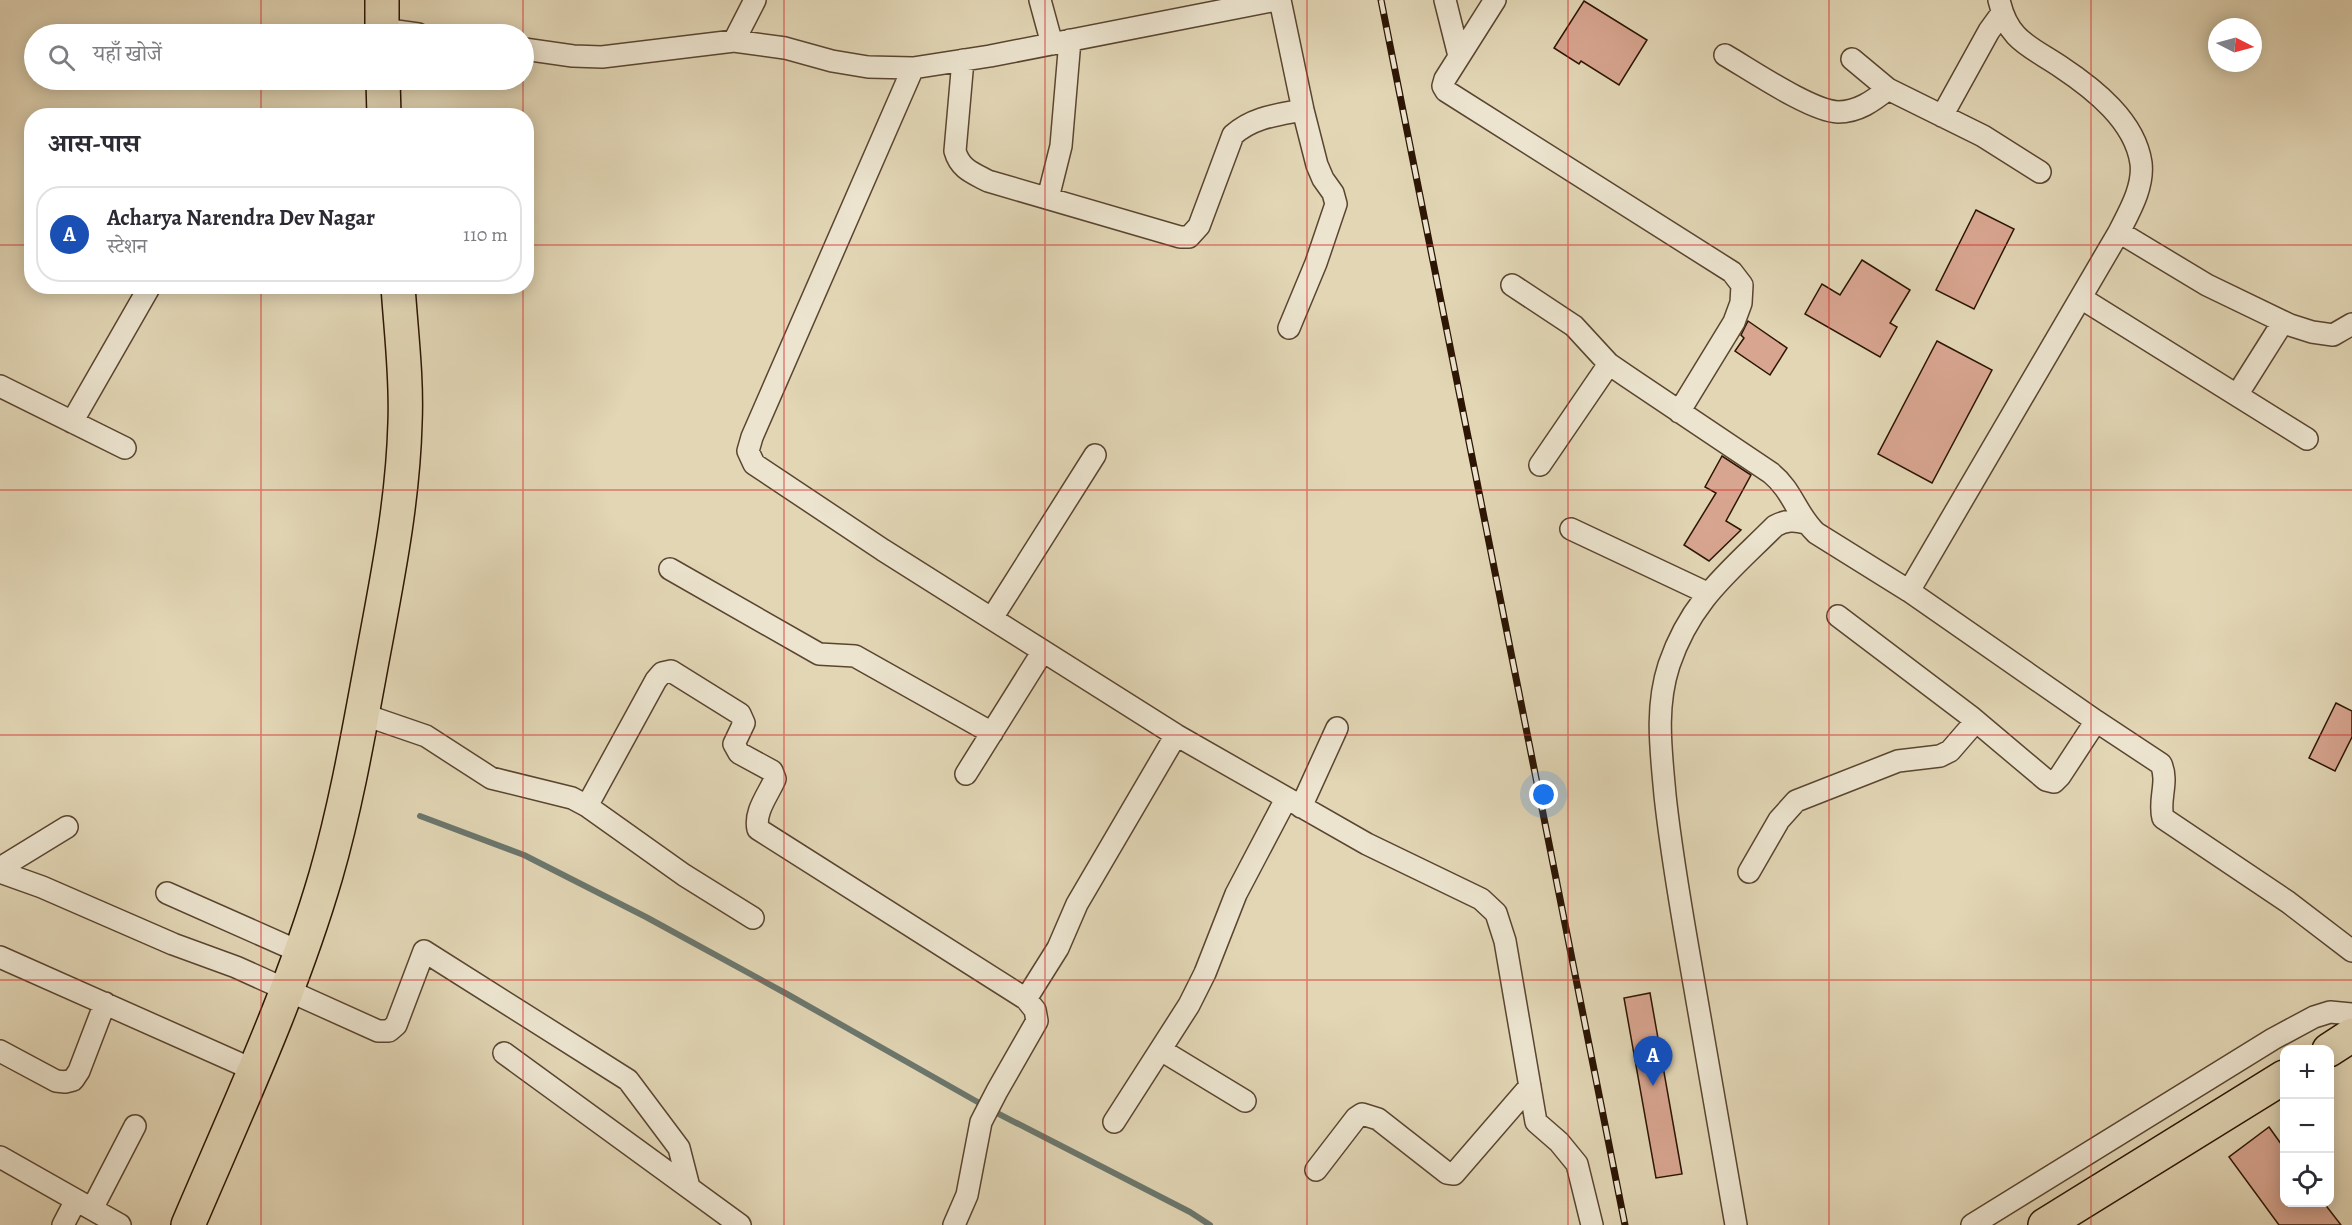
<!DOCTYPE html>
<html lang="hi">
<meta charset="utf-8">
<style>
:root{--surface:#fff;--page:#f2f2f3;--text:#2b2b33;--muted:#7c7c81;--line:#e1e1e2;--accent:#8f2418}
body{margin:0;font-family:Alegreya,"Noto Serif Devanagari",serif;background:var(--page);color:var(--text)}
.controls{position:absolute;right:18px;bottom:18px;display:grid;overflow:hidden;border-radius:12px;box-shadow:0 3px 15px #0003}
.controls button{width:54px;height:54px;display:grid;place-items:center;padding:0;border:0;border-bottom:2px solid var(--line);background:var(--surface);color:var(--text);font:30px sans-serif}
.compass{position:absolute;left:2208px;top:18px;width:54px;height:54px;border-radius:50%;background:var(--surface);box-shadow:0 3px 15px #0003;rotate:96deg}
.you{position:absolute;left:1544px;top:795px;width:21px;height:21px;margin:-15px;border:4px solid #fff;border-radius:50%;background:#1a73e8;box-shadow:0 0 0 9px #1a73e833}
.badge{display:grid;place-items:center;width:39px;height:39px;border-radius:50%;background:var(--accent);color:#fff;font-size:20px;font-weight:700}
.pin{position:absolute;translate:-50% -50px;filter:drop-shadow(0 2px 3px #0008)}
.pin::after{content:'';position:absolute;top:32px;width:21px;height:18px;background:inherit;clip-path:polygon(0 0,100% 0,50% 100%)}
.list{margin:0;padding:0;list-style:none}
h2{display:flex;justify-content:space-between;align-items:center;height:78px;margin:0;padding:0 24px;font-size:26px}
h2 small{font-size:20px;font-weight:400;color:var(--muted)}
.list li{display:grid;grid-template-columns:39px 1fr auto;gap:18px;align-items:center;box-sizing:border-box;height:96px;margin:0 12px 12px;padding:0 12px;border:2px solid var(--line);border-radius:24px}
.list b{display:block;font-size:22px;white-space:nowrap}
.list p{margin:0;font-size:20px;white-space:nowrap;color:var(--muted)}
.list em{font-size:20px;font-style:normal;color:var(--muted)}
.icon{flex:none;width:33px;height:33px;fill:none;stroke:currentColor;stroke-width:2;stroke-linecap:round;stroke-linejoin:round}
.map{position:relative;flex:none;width:2352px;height:1225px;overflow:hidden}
.search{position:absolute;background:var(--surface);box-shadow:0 3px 15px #0003;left:24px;top:24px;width:510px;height:66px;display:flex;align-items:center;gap:15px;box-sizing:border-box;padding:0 21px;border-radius:33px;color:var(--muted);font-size:22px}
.panel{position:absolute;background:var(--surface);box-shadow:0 3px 15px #0003;left:24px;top:108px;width:510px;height:186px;border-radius:24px}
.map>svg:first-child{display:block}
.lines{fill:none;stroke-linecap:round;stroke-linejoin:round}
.stream{stroke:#6b776d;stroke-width:6}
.building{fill:#d8a590;stroke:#2c1504;stroke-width:1.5}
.street-casing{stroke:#5a4530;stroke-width:24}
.primary-casing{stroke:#2c1504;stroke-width:36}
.street{stroke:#ece4cf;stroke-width:21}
.primary{stroke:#e2d6b5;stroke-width:33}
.rail-casing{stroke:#2c1504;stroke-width:7}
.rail{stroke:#ece4cf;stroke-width:4.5;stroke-dasharray:14;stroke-linecap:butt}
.grid{fill:none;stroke:#d62828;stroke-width:1.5;stroke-opacity:0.55}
</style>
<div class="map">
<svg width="2352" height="1225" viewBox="0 0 2352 1225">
<rect width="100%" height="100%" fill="#e2d6b5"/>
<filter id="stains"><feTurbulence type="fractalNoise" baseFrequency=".00333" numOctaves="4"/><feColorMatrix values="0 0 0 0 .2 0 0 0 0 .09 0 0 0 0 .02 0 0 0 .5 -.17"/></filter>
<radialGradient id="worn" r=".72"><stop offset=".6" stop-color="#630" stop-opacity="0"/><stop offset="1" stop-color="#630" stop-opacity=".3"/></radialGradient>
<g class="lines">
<path class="stream" d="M420,816L524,855L646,917L787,994L997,1113L1190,1212L1210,1225"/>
</g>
<path class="building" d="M1584,1L1647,40L1619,85L1581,61L1579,64L1554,48Z
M1976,210L2014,229L1974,309L1936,290Z
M1862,260L1910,290L1890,323L1897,327L1880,357L1805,314L1822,284L1840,295Z
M1748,321L1787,348L1770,375L1735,351L1744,338L1741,335Z
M1937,341L1992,370L1932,483L1878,454Z
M1722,456L1751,475L1726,521L1741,530L1709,561L1684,545L1716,493L1705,487Z
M2336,703L2352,711V737L2335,771L2309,758Z
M1650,993L1682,1174L1656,1178L1624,998Z
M2269,1127L2284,1148V1203H2324L2341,1225H2279L2229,1157Z"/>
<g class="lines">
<defs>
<path id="street" d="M1040,0L1052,44
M1280,0L1303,110L1317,165L1323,179L1333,193L1336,204L1316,263L1289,328
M1445,0L1459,56
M1495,0L1445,79L1443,86L1446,91L1732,272L1742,285L1741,303L1734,322L1679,412
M1999,0C2008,41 2030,46 2061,67C2094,89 2135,121 2141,163C2144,187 2129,212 2119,232L2207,285L2290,325L2312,332L2333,335L2352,324
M382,29L418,34
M734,41L755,0
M524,49L573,56L602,57L734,41L785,48L832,61L868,67L913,68L990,56L1276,0
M1725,55C1751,70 1811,111 1838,112C1858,112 1873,101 1888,89
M1852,59L1888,89L1983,136L2040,172
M963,60L955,151C960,169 973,173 988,181L1180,237H1189L1199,226L1233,135C1253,117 1277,115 1303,110
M913,68L752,437L748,451L754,464L883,550L1176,735L1367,844L1481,899L1496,913L1505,941L1536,1122L1559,1142L1577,1164L1592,1225
M1942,116L1989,31L2002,13
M1048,198L1061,146L1070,40
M1512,285L1574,326L1609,364L1628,377L1771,473C1793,491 1796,514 1816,533L1909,591L2096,721L2161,764C2169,782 2158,800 2163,818L2288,902L2352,951
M2081,298L2307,439
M0,386L125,448
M2237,395L2283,322
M72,422L150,286
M1540,465L1609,364
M1571,529L1707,593
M670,569L819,654L855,656L992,733
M1909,591L2119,232
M1838,616L1970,716L2046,780L2054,782L2060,776L2096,721
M992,618L1095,455
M362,714L426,736L491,778L572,798L587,806L684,875L753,918
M966,774L1043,651
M587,806L656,680L662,673L671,671L740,714L744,723L734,744L739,753L772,771L775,779C768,795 754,812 758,829L1026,999L1035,1010L1037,1021L997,1091L981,1122L967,1195L954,1225
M1301,807L1337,728
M0,868L67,827
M0,872L42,887L173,944L236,967L378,1031H389L396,1025L424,951L628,1080L679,1148L689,1187
M1749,872L1779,820L1796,801L1898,761L1940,756L1950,751L1976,721
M167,893L300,952
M0,957L254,1070
M1026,999L1058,948L1077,904L1176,735
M1161,1050L1245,1101
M0,1051L56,1081L65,1082L73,1080L79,1071L105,1003
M504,1053L740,1225
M1114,1122L1189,1005L1205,973L1236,894L1286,799
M0,1157L120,1225
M1316,1170L1356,1118L1362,1114L1378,1119L1447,1173L1454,1174L1530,1086
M92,1209L135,1126
M63,1225L76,1200
M1736,1225C1721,1139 1706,1052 1691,966C1681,909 1671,852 1665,795C1661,750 1655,708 1669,665C1691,600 1729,572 1775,526C1786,520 1794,520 1806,523
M1972,1225L2273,1039L2314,1017L2330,1012L2352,1014"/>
<path id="primary" d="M382,0V34
M383,80L384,116
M2329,1050L2352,1035
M188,1225C237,1110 291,995 326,875C347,802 360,725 374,650C388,575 403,500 405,423C407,378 401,332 398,286
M2045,1225L2284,1077"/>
</defs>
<use href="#street" class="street-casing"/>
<use href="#primary" class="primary-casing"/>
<use href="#street" class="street"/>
<use href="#primary" class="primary"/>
<defs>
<path id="rail" d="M1381,0L1625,1225"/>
</defs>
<use href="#rail" class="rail-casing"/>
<use href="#rail" class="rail"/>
</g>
<path class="grid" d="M261,0V34M523,0V34M784,0V1225M1045,0V1225M1307,0V1225M1568,0V1225M1829,0V1225M2091,0V1225M261,80V116M523,80V116M0,245H32M526,245H2352M261,286V1225M523,286V1225M0,490H2352M0,735H2352M0,980H2352"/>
<rect width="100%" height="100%" filter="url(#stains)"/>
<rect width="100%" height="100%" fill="url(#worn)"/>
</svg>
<div class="controls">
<button>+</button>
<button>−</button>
<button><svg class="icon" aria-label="locate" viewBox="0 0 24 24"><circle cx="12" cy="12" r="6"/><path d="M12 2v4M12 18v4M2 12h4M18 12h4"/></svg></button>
</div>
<svg class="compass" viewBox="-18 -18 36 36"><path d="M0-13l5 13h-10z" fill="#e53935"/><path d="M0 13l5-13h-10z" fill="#7c7c81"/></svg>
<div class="you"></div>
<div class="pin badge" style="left:1653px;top:1086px;background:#1a4fb4">A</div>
<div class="search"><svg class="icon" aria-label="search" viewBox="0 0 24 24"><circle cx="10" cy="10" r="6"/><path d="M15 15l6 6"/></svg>यहाँ खोजें</div>
<section class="panel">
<h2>आस-पास<small></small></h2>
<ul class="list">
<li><span class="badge" style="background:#1a4fb4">A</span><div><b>Acharya Narendra Dev Nagar</b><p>स्टेशन</p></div><em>110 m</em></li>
</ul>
</section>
</div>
